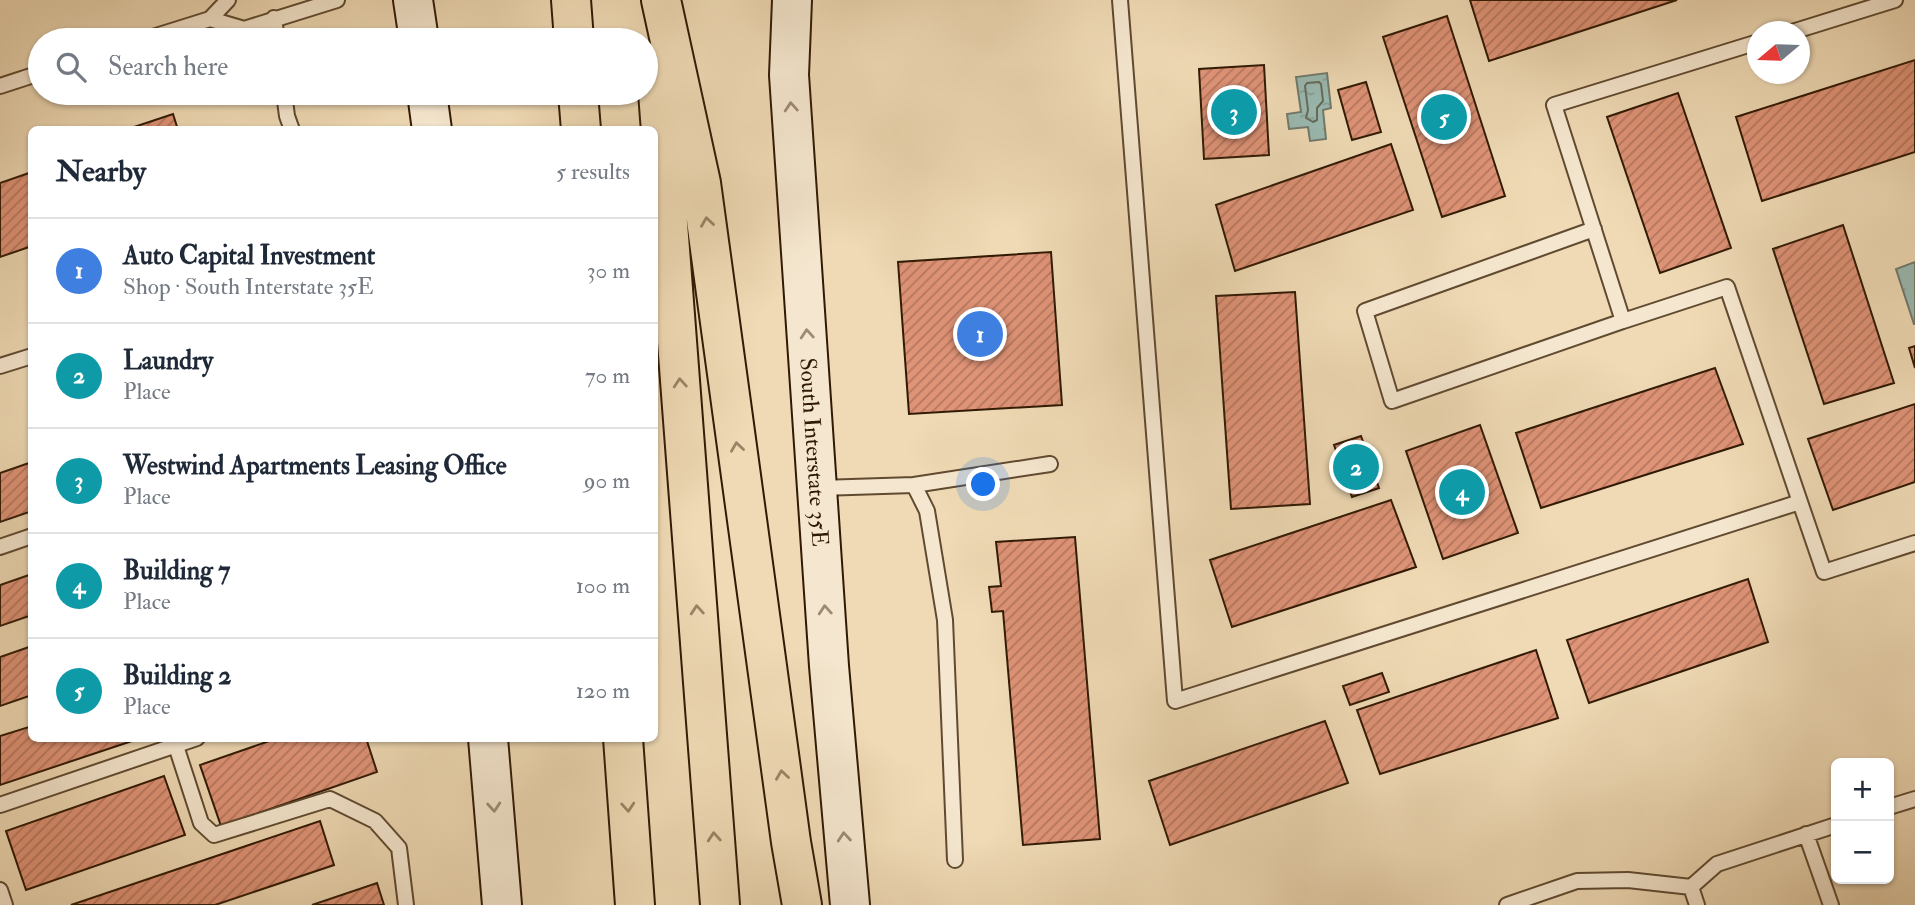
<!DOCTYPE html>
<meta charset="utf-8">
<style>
:root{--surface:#fff;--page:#f6f6f7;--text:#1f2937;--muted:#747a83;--line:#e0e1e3;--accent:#ea580c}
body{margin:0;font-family:"IM FELL Double Pica",serif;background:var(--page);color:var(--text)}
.controls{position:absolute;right:21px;bottom:21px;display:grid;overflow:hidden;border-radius:10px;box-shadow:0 2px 5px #0004}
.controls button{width:63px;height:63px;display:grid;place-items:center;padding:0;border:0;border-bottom:2px solid var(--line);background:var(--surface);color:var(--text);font:35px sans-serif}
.compass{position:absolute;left:1747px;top:21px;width:63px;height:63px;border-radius:50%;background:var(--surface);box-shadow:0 2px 5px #0004;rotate:251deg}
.you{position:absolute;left:984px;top:485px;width:24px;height:24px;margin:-18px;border:5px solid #fff;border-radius:50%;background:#1a73e8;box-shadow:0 0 0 10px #1a73e833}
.badge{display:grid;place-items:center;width:46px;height:46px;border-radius:50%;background:var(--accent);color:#fff;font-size:23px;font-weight:700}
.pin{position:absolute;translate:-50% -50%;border:4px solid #fff;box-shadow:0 2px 7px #0006}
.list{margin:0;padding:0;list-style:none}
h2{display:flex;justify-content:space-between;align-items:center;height:91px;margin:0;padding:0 28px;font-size:30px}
h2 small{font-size:23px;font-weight:400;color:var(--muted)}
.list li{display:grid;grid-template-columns:46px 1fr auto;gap:21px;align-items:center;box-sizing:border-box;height:105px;padding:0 28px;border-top:2px solid var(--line)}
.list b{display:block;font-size:26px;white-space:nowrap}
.list p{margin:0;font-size:23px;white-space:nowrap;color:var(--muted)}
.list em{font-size:23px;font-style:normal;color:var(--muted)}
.icon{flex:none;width:38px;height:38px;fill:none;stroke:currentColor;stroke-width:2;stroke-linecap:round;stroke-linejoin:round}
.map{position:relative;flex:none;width:1915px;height:905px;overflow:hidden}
.search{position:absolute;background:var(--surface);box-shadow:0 2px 5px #0004;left:28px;top:28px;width:630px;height:77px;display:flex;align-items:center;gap:18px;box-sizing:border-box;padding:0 24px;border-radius:38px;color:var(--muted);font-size:26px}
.panel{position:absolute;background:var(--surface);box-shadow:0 2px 5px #0004;left:28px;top:126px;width:630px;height:616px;border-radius:10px}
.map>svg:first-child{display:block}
.water{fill:url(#water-ripples);stroke:#707a6c;stroke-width:2}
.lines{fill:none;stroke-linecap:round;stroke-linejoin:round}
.shore{stroke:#666a5b;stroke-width:2}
.building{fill:url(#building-hatch);stroke:#311a04;stroke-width:2}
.service-casing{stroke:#604a30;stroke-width:18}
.secondary-casing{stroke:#311a04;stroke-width:42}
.motorway-casing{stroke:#311a04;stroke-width:42}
.service{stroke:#f5e7cf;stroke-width:14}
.secondary{stroke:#f5e7cf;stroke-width:38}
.motorway{stroke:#efdab5;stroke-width:38}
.oneway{stroke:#9d8b74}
.oneway2{stroke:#9a8465}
.labels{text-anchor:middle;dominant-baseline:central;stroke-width:5;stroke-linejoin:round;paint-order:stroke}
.street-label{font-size:23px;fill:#311a04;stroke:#f5e7cf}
</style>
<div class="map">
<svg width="1915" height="905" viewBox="0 0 1915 905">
<defs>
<pattern id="water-ripples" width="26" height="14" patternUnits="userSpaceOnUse" patternTransform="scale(1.75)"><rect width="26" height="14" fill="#9abab2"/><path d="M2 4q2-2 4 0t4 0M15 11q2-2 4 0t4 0" fill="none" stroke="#859f97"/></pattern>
<pattern id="building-hatch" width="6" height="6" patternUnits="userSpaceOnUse" patternTransform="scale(1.75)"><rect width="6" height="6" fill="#df9377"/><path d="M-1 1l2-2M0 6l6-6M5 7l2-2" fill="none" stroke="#b5775f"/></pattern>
</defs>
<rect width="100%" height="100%" fill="#efdab5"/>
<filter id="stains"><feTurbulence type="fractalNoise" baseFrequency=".00286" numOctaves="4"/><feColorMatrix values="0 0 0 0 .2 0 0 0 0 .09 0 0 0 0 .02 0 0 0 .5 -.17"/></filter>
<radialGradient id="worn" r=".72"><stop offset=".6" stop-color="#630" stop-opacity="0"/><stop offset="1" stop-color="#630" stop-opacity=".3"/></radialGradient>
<path class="water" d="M1327,73L1331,108L1323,110L1326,139L1310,141L1308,127L1289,129L1287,114L1301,112L1296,77Z
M1915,262V324H1914L1896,269Z"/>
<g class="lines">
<path class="shore" d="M1319,82L1321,84L1323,101L1317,108V120L1313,122L1306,118L1308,110L1305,86L1307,83Z"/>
</g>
<path class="building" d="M1470,0H1677L1489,61Z
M1447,16L1505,196L1442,217L1383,37Z
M1915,60V152L1762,201L1736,117Z
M1264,65L1269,155L1204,159L1199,69Z
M1366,82L1381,132L1352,140L1338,90Z
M1678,93L1731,248L1660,273L1607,117Z
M173,114L178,130H131V128Z
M1391,144L1413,210L1235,271L1216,205Z
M32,172V246L0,257V183Z
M1843,225L1894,383L1824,404L1773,249Z
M1051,252L1062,405L909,414L898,262Z
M1295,292L1310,504L1231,509L1216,296Z
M1915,346V368L1909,348Z
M1715,368L1743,444L1541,508L1516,433Z
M1915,404V482L1833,510L1808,439Z
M1480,425L1518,533L1443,559L1406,451Z
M1361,436L1379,488L1352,497L1334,445Z
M32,462V511L0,522V473Z
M1391,500L1416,567L1232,627L1210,560Z
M1075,537L1100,839L1023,845L1003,611L992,612L989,587L1001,586L996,542Z
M32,574V615L0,626V585Z
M1748,579L1768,642L1589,703L1567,640Z
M32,646V695L0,706V657Z
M1536,650L1558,718L1380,774L1357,710Z
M1382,673L1389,692L1350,705L1343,686Z
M1325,721L1348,783L1170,845L1149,781Z
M32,726V738H141L0,785V736Z
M278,738H366L377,772L221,826L200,765Z
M164,776L185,835L26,890L6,831Z
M320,821L334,865L215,905H71Z
M377,883L384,905H312Z"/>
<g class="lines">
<defs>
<path id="service" d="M1120,0L1175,701L1800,502L1824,572L1915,543
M274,18L277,40
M210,19L244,29L337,0
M1792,32L1895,0
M143,40L210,19L228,0
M1758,42L1554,105L1623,321L1727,287L1800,502
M0,86L40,73
M284,93L287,116L292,130
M1594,229L1365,311L1392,401L1623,321
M0,366L32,356
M914,485L1050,464
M820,488L914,485L927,511L945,620L955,860
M0,547L32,536
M176,746L201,823L214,835L330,799L375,821L399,848L406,905
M0,805L197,738
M1889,807L1915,799
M1806,834L1831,905
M0,890L5,905
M1507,905L1577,881L1628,880L1691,887
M1697,905L1691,887L1717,864L1836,825"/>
<g id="secondary">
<path d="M413,0L419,40"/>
<path id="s1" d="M792,0L789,75L829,666L850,905"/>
<path d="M427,93L432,130"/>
<path d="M488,738L502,905"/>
</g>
<path id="motorway" d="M571,0L574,40
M661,0L701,183L791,842L802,905
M656,66L720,905
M578,93L581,130
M623,738L635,905"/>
</defs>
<use href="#service" class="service-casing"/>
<use href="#secondary" class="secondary-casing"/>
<use href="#motorway" class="motorway-casing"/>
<use href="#service" class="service"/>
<use href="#secondary" class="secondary"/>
<use href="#motorway" class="motorway"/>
</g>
<defs><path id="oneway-chevron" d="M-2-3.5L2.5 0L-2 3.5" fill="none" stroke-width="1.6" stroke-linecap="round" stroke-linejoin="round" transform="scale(1.75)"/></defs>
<g class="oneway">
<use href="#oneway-chevron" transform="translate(791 107) rotate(-94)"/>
<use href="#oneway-chevron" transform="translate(807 334) rotate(-94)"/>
<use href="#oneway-chevron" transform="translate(825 610) rotate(-94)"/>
<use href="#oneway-chevron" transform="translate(494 807) rotate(85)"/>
<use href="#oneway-chevron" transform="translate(844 837) rotate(-95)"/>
</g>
<g class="oneway2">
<use href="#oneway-chevron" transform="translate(707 222) rotate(-98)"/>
<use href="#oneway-chevron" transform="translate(680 383) rotate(-94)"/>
<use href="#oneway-chevron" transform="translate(737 447) rotate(-98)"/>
<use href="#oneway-chevron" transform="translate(697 610) rotate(-94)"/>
<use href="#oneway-chevron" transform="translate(782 775) rotate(-98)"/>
<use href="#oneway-chevron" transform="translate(628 807) rotate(86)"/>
<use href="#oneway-chevron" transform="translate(714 837) rotate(-94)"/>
</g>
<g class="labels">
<g class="street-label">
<text stroke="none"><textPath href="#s1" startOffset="453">South Interstate 35E</textPath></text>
</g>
</g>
<rect width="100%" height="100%" filter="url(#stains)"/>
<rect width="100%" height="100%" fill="url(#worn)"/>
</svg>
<div class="controls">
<button>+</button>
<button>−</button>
</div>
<svg class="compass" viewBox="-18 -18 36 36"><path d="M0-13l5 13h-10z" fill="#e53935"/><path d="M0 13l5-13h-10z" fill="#747a83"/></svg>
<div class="you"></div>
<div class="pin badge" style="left:980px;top:334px;background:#3f7fe0">1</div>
<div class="pin badge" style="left:1356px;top:467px;background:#0f9aa8">2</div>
<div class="pin badge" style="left:1234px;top:112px;background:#0f9aa8">3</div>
<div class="pin badge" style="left:1462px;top:492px;background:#0f9aa8">4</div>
<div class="pin badge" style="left:1444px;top:117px;background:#0f9aa8">5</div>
<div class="search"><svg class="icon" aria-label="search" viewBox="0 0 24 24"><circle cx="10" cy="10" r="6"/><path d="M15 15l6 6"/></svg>Search here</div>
<section class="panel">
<h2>Nearby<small>5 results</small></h2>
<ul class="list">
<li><span class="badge" style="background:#3f7fe0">1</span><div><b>Auto Capital Investment</b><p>Shop · South Interstate 35E</p></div><em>30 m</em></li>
<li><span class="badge" style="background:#0f9aa8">2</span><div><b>Laundry</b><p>Place</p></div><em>70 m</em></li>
<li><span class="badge" style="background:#0f9aa8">3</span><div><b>Westwind Apartments Leasing Office</b><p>Place</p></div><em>90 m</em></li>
<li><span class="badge" style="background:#0f9aa8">4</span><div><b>Building 7</b><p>Place</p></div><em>100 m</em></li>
<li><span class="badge" style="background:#0f9aa8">5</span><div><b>Building 2</b><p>Place</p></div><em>120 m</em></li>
</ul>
</section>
</div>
